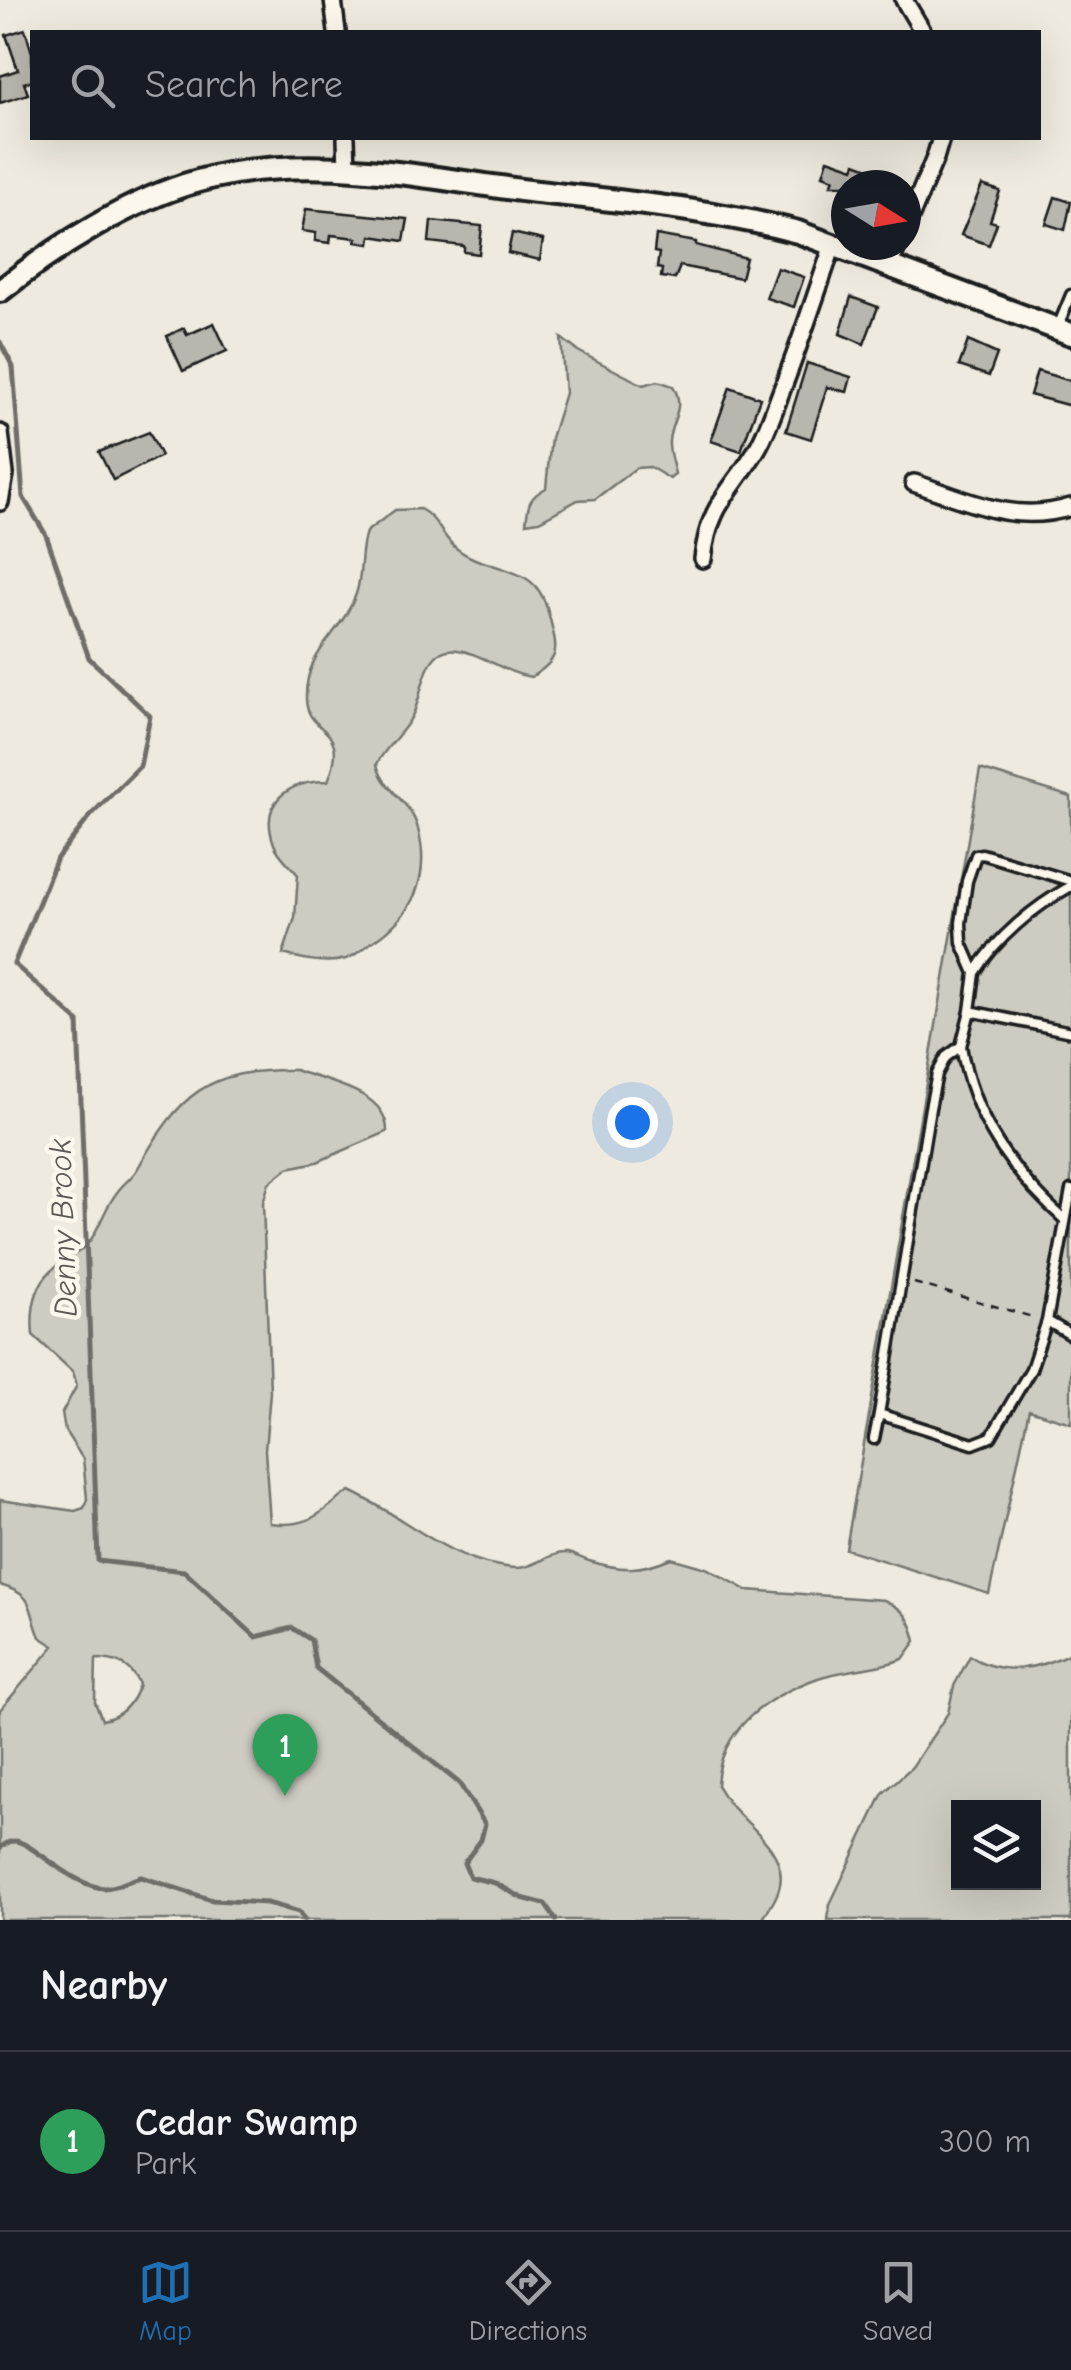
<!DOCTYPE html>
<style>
:root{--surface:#171b24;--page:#242831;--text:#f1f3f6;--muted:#9ea1a6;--line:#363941;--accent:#1f6fb2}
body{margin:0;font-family:"Comic Neue",sans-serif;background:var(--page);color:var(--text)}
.controls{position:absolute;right:30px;bottom:30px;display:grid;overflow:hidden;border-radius:0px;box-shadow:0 10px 40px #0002}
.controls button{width:90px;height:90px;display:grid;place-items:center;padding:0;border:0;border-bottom:2px solid var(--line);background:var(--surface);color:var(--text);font:50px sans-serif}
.compass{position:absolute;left:831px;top:170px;width:90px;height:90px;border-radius:50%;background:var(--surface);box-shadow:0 10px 40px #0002;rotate:101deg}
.you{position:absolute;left:632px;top:1122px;width:35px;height:35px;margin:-25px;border:8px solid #fff;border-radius:50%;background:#1a73e8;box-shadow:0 0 0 15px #1a73e833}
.badge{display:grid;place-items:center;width:65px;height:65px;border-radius:50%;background:var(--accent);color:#fff;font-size:32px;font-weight:700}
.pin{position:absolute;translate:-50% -82px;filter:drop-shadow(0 2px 5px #0008)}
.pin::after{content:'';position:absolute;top:52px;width:35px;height:30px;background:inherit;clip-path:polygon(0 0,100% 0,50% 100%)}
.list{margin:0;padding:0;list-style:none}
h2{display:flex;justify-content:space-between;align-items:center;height:130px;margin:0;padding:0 40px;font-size:42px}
h2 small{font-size:32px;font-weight:400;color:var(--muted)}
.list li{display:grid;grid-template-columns:65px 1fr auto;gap:30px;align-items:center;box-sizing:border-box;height:180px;padding:0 40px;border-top:2px solid var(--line)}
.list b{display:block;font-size:38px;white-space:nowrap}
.list p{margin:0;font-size:32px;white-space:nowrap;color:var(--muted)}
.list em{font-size:32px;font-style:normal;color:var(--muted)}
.icon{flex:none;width:55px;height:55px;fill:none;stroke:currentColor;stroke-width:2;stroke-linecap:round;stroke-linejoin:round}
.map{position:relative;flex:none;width:1071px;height:1920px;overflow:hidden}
.search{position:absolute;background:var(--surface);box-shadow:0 10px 40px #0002;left:30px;right:30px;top:30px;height:110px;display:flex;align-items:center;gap:25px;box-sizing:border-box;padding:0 35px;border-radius:0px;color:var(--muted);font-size:38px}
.sheet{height:310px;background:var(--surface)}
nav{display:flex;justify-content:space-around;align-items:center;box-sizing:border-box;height:140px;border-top:2px solid var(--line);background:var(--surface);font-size:28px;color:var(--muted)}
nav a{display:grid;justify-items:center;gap:5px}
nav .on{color:var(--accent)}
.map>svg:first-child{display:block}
.green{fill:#ceccc2;stroke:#75746f;stroke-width:2.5;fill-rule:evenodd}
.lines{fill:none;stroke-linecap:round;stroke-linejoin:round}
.stream{stroke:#6f6d69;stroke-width:5}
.building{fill:#b9b6af;stroke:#1c1c1c;stroke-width:2.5}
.service-casing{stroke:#1c1c1c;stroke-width:15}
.minor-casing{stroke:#1c1c1c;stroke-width:22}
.secondary-casing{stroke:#1c1c1c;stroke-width:28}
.path{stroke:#1c1c1c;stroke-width:2.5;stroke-dasharray:8 8;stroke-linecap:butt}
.service{stroke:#fbf7ec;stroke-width:8}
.minor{stroke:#fbf7ec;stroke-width:15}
.secondary{stroke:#fbf7ec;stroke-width:20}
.labels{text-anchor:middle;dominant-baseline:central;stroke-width:9;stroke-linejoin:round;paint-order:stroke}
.water-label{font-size:32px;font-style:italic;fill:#5a5956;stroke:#fbf7ec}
</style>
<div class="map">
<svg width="1071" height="1920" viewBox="0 0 1071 1920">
<rect width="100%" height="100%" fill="#eeeadf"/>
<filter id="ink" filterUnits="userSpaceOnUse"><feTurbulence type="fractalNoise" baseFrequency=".01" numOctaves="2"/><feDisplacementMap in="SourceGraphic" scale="20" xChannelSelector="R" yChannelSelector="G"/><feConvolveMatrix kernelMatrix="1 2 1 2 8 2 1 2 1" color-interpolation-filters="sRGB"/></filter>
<g filter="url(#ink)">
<path class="green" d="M561,338L578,351L643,385L658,381L673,386C686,408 671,419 669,441C668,451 673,464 675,474L670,479L650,467L636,468L595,499L578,500L539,521L526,523C528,504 529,497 546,488L551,438L565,393Z
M420,509C438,518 441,536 456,548C477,565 505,565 527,579C541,588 546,603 550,619C557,648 562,659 531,677C504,673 484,654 458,650C423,644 424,693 413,714C404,734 386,745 377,764C383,791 411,800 418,829C431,877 413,916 372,942C364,948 355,956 346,959C326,965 302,959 283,954L295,918L298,875C291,866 278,855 274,844C258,800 290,781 328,781C352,723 306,736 306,698C305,650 342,634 356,594C363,574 359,552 366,532L395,510Z
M980,769L1071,797V1423L1029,1410L989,1594L846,1549Z
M295,1070C326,1082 388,1091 387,1132L317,1162L288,1168L269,1183L263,1203L270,1392L265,1450L270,1523C312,1528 318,1513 350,1491C407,1517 450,1564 515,1568C533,1569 549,1552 567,1553C574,1554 582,1559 589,1561C622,1571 640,1571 671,1558L706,1568L747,1590L884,1600C904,1609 911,1619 916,1641L903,1659C876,1669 846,1669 818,1678C768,1696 720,1728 717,1785C723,1794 728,1804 736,1811C754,1830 786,1854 780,1884C778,1897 769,1909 762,1920H0V1710L54,1646L40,1637C27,1607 37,1596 0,1585V1500L75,1511L84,1508L87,1499L83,1459L65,1431L62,1413L77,1385L73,1372L33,1335C31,1313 34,1287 51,1271C65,1256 79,1257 92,1238C101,1223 107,1204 118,1191C124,1183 133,1177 138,1168C180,1094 206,1069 295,1070ZM96,1659C117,1659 130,1665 139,1684C133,1703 122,1717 102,1720L95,1702Z
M1071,1653V1920H828L830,1904L883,1793L912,1767L948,1713L954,1686L970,1656C1003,1677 1037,1669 1071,1653ZM958,1808H1034V1882H958Z"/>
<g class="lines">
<path class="stream" d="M0,342L13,367L23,497L46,535L89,658L150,716L140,766L92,814L57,858L14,964L78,1021L98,1561L184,1571L256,1637L292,1628L311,1640L316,1668L459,1783L485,1824L481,1840L464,1863L470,1877L495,1883L522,1898L545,1904L556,1920
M0,1848C4,1845 8,1841 14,1841C30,1840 71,1886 104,1888C118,1888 128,1880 141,1877L212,1900L267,1903L299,1912L304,1920"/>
</g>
<path class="building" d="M25,29L32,53V81L24,83L28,94L0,103V76L18,70L6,35Z
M828,159L854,168L856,163L882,173L877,185H831L834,179L823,175Z
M982,185L1000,191L990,221L997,223L989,245L961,235Z
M1055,197L1071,202L1065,230L1046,224Z
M306,209L408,219L404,241L371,236L370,244L356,242L357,238L331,235L330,243L315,241L316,233L302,231Z
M431,221L482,226L479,254L464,252V246L429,242Z
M512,233L543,240L540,260L508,253Z
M656,235L696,242V245L746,258L741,278L680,266L675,279L661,277L662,269L657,268L659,253L654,252Z
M777,268L804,277L794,307L766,298Z
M851,297L878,307L864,344L840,334Z
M214,323L227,351L183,371L167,336L184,328L187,335Z
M968,341L997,354L989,376L959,366Z
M807,363L851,377L847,392L827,387L811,439L786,431Z
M1037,371L1071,381V406L1030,395Z
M730,387L760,398L741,451L711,441Z
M149,432L161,456L113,480L99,452Z"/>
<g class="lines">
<defs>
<path id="service" d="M1057,329L1071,295
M975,973C997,937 1034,907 1071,886
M970,1011L975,973L962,943L961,923L967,881L976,855L982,854L1071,881
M1071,1032L970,1011L961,1046L946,1057L937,1074L930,1108L879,1414L973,1444L991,1437L1031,1369L1047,1321L1071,1190
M961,1046C973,1118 1011,1172 1065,1220
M1047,1321L1071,1335
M874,1439L879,1414"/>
<path id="minor" d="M333,0L337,32
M904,0L923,32
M346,138L347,168
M906,227L935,158L941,138
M889,266L898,245
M0,433L5,474L0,502
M914,483C969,501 1014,525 1071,507
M703,559C709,503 731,493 757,449C767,432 774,411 781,392C800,344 816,294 833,245"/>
<path id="secondary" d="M0,291C54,248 131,199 198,181C305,151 421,177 529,191C619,201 710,209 798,232L1071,334"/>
</defs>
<use href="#service" class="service-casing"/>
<use href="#minor" class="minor-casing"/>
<use href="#secondary" class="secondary-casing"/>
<path class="path" d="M914,1283L1036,1318"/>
<use href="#service" class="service"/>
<use href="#minor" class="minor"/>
<use href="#secondary" class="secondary"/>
</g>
</g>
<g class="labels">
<g class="water-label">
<text transform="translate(63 1228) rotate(-92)">Denny Brook</text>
</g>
</g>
</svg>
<div class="controls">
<button><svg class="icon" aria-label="layers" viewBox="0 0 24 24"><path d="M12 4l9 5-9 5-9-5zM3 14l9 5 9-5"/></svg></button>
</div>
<svg class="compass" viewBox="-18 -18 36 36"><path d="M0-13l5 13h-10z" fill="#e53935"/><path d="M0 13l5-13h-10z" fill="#9ea1a6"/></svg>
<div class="you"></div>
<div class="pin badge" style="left:285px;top:1796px;background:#2e9e5b">1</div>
<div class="search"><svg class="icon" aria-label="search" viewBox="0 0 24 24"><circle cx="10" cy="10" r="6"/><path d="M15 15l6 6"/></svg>Search here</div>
</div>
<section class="sheet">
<h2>Nearby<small></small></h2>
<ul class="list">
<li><span class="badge" style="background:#2e9e5b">1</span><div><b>Cedar Swamp</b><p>Park</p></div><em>300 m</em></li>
</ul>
</section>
<nav>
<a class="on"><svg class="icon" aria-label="map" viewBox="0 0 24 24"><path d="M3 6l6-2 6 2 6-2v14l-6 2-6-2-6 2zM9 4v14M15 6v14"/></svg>Map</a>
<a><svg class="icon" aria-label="directions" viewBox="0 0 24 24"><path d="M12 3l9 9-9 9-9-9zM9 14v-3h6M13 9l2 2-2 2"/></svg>Directions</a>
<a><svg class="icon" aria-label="saved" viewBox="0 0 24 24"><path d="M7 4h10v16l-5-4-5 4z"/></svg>Saved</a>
</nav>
